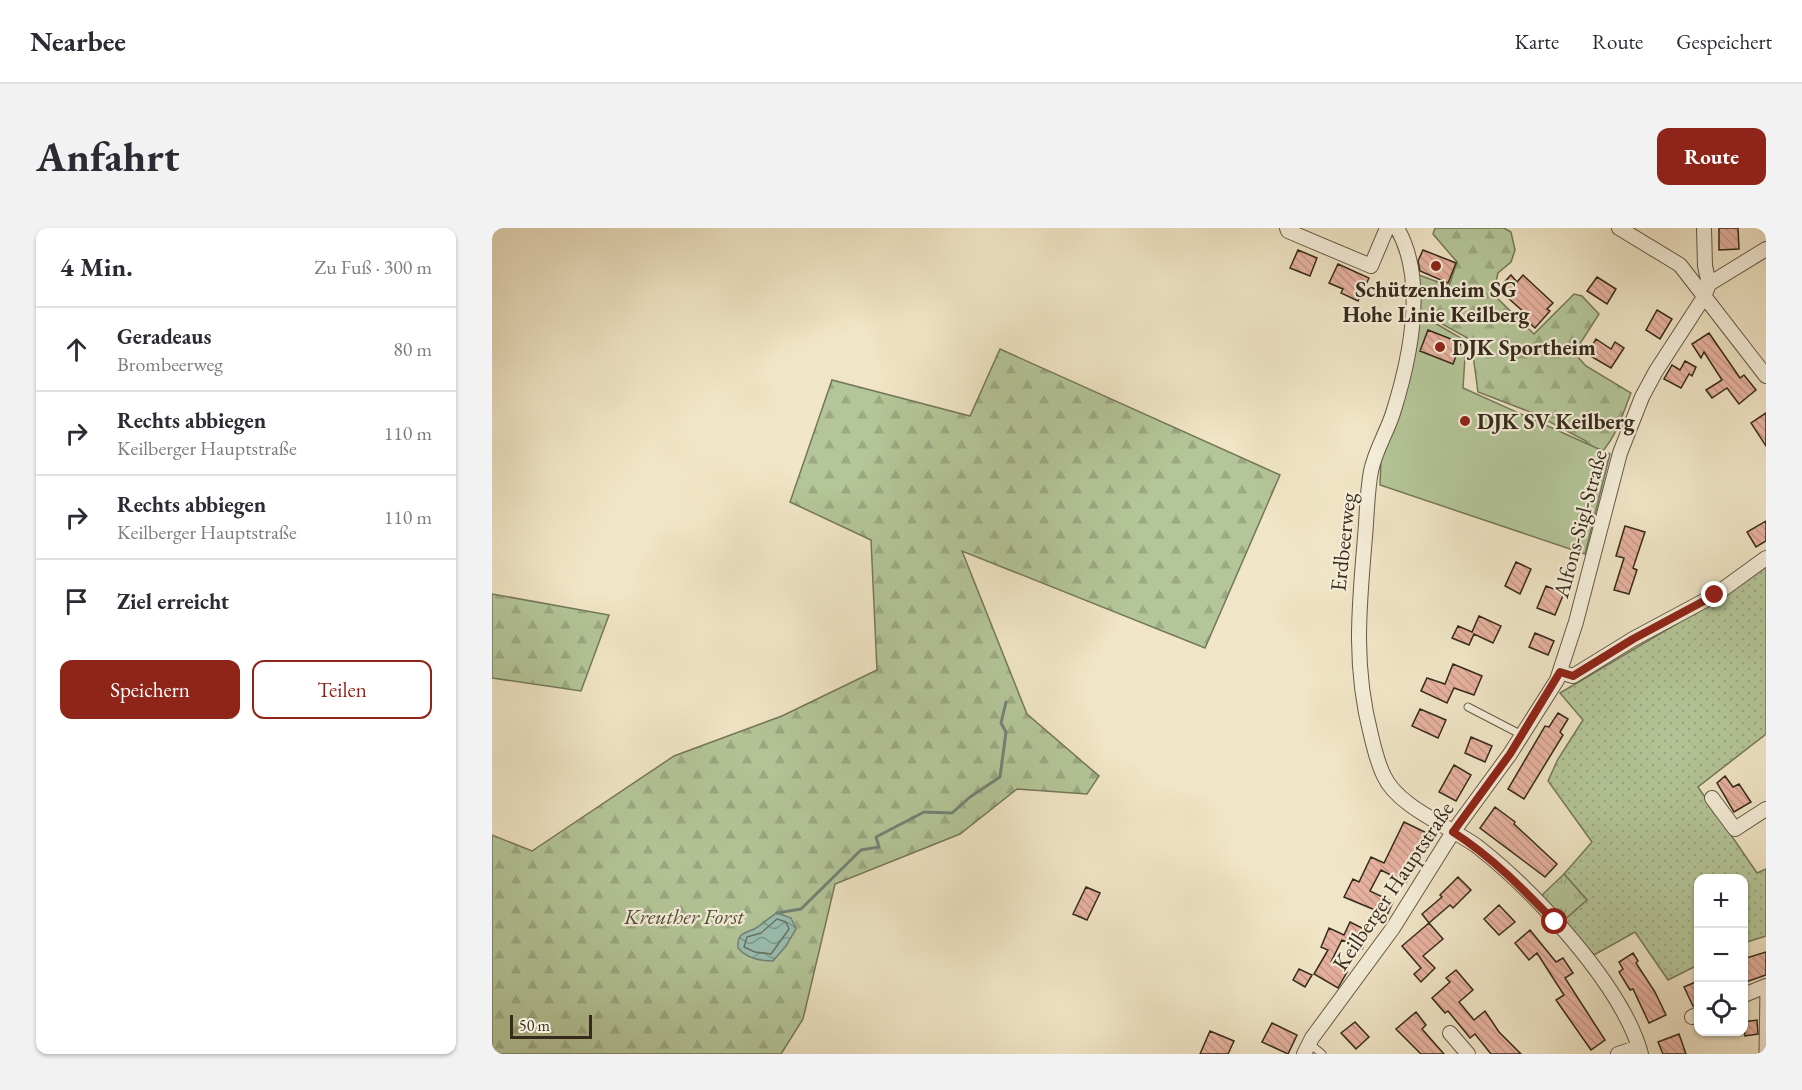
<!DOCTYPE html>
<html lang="de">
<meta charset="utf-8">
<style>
:root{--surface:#fff;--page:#f2f2f3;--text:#2b2b33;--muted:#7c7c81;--line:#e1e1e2;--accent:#8f2418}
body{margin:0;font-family:"EB Garamond",serif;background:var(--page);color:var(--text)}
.controls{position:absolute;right:18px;bottom:18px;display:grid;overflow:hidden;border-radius:12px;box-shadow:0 2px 4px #0004}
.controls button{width:54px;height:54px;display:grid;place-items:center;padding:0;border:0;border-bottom:2px solid var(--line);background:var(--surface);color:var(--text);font:30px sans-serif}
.scale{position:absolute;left:18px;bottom:15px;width:82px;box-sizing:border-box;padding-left:6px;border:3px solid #352a1c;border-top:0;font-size:16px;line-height:21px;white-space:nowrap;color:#352a1c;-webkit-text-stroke:4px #f5eeda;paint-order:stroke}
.stop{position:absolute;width:18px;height:18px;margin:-14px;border:4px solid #8f2418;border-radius:50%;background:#fff}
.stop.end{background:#8f2418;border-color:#fff;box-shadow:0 2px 6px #0008}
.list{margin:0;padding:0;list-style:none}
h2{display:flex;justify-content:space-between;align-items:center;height:78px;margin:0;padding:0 24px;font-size:26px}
h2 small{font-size:20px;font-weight:400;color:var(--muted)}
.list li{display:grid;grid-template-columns:39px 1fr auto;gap:18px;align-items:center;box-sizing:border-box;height:84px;padding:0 24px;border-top:2px solid var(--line)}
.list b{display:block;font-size:22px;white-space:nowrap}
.list p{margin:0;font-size:20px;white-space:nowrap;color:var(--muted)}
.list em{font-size:20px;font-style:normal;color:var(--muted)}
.actions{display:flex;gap:12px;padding:18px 24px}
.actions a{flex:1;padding:14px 0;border:2px solid var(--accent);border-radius:12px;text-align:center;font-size:21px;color:var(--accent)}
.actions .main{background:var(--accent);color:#fff}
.icon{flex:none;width:33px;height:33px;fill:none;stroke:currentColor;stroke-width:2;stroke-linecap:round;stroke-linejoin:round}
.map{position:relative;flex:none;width:1274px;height:826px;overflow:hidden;border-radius:12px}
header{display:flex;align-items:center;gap:36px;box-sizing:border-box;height:84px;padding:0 30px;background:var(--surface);border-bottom:2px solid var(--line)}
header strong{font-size:28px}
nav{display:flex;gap:33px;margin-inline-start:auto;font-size:21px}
.intro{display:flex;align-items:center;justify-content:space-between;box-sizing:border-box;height:144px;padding:0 36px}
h1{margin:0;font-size:42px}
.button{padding:15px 27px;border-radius:12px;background:var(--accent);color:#fff;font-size:21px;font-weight:700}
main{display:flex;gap:36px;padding:0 36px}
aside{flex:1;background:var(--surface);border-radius:12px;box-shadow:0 2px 4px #0004}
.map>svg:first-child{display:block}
.grass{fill:url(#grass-dots);stroke:#74785a;stroke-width:1.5}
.forest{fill:url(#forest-firs);stroke:#74785a;stroke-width:1.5}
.park{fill:url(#park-tufts);stroke:#74785a;stroke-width:1.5}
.pitch{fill:#b4c699;stroke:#74785a;stroke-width:1.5}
.water{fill:url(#water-waves);stroke:#728376;stroke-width:1.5}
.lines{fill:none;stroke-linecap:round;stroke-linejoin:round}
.shore{stroke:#687467;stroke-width:1.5}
.stream{stroke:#728376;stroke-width:3}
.building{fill:url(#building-back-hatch);stroke:#352a1c;stroke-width:1.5}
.service-casing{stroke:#645946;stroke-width:9}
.minor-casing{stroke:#645946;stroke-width:16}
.service{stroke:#f5eeda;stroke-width:7}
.minor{stroke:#f5eeda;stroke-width:14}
.route{stroke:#8f2418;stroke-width:8}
.poi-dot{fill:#8f2418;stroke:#f5eeda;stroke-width:2}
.labels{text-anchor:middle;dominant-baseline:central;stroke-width:4.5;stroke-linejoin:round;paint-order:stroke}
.poi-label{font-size:22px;font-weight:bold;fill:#352a1c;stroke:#f5eeda;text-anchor:start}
.street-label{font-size:22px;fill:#352a1c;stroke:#f5eeda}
.park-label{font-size:22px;font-style:italic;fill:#55513b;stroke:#f5eeda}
</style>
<header>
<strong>Nearbee</strong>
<nav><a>Karte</a><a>Route</a><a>Gespeichert</a></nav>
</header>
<div class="intro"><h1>Anfahrt</h1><a class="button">Route</a></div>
<main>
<aside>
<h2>4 Min.<small>Zu Fuß · 300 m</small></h2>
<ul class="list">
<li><svg class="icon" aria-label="ahead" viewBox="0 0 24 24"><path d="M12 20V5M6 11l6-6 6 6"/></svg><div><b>Geradeaus</b><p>Brombeerweg</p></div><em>80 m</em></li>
<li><svg class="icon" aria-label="right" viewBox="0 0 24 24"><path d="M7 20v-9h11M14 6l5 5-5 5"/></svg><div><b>Rechts abbiegen</b><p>Keilberger Hauptstraße</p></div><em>110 m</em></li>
<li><svg class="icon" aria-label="right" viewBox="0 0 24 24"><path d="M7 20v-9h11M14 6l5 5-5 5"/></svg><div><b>Rechts abbiegen</b><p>Keilberger Hauptstraße</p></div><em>110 m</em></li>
<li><svg class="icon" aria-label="arrive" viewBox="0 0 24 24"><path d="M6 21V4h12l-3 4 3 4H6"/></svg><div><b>Ziel erreicht</b></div></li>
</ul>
<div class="actions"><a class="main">Speichern</a><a>Teilen</a></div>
</aside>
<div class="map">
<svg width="1274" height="826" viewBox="0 0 1274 826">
<defs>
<pattern id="grass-dots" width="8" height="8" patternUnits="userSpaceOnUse" patternTransform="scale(1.5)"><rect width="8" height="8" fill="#b4c699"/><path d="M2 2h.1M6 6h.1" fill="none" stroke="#9baa83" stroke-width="1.8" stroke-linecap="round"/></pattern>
<pattern id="forest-firs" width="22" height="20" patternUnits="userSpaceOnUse" patternTransform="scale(1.5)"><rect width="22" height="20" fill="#b4c699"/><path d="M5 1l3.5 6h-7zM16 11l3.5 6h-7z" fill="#9baa83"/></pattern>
<pattern id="park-tufts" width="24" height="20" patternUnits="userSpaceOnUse" patternTransform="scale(1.5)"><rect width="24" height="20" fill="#b4c699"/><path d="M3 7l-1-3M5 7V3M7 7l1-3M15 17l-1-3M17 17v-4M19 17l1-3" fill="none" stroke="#9baa83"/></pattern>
<pattern id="water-waves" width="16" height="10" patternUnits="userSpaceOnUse" patternTransform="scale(1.5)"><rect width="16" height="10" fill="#9abfb2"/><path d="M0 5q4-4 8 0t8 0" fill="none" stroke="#7e9b90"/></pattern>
<pattern id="building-back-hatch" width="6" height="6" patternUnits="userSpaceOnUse" patternTransform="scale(1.5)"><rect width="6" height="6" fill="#e7b2a0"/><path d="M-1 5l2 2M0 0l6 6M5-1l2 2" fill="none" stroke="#c79989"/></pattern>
</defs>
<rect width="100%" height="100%" fill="#f0e5c6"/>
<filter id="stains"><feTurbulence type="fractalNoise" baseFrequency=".00333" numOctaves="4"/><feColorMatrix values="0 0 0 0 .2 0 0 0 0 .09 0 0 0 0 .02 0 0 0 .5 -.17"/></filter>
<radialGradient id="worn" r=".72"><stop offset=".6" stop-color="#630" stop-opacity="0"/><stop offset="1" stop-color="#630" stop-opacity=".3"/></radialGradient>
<path class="grass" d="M1274,337V506L1206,559L1265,645L1274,641V708L1252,715V650H1206V737L1176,752L1143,704L1102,727L1071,693L1095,672L1072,646L1100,614L1056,553L1066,531L1091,492L1068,465L1228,370Z"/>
<path class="forest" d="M943,0H1012L1019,4L1023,22L1019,34L1006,45L1001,66L1042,106L1082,66L1090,68L1107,86L1089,114L1084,127L1094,138L1139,165C1130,187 1123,215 1103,230L1094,213L1041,185L986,164L979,112L927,83V47L957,58L965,34L941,6Z
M508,121L788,247L713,420L470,323L535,486L607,548L595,566L525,561L468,606L343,656L311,791L289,826H0V607L40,623L182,528L290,488L385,442L379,312L298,274L340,152L478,188Z
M0,366L117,387L89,463L0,450Z"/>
<path class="park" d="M1072,646L1095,672L1071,693L1049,668Z"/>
<path class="pitch" d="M929,87L974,113L971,160L1118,226L1093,326L888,257L889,232L915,152Z"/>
<path class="water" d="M285,685L299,690L304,701L294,718L281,733C269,733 254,730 246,720C245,704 253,706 264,700C271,696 277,689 285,685Z"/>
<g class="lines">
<path class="shore" d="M285,691L294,694L297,701L279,726L263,724L252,719L255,709L269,705Z"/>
<path class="stream" d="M285,685L309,681L369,622L387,619L384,609L432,584L460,585L478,569L508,549L514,504L509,495L514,474"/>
</g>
<path class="building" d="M1227,0H1246L1247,21L1227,22Z
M806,22L825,30L818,48L798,40Z
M931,22L964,35L956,55L928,43L926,33Z
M846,36L877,50L866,73L849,65L851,61L837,55Z
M1019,47L1025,54L1031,47L1061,75L1055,81L1058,83L1043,100L1032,90L1035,87L1006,61Z
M1105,49L1124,61L1115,76L1095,63Z
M1165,82L1180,91L1168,111L1154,102Z
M936,102L969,115L961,136L928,123Z
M1217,105L1248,150L1252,147L1264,162L1247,176L1235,160L1220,170L1214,162L1230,152L1212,124L1209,130L1200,116Z
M1104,111L1119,121L1123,114L1132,120L1119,140L1095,126Z
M1193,133L1204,139L1200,148L1197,146L1189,160L1172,151L1180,137L1188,142Z
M1274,185V218L1259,195Z
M1274,293V313L1264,319L1255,304Z
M1133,298L1153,304L1141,340L1145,342L1137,366L1122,362L1132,330L1124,328Z
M1024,334L1039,341L1028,366L1013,358Z
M1054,358L1072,365L1063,387L1045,380Z
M987,388L1009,398L1001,415L982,406L977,417L960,410L966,398L980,404Z
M1043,405L1062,413L1056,427L1037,419Z
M961,436L990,448L982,467L962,460L955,475L929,463L935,450L953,456Z
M928,481L954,492L946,510L920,498Z
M1066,485L1076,491L1068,504L1071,507L1032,571L1016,561L1053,498L1057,499Z
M979,509L1000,518L993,534L973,525Z
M962,537L979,547L964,573L947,564Z
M1233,548L1241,559L1247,556L1259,574L1242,584L1225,555Z
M1003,579L1023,594L1022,596L1065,636L1053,649L988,600Z
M912,594L939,607L914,655L889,642L878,663L901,674L895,687L852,669L861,651L867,654L879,629L892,635Z
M966,649L979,662L961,680L958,677L937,695L930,686L950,669L948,667Z
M594,659L608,665L595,692L581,686Z
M1007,677L1023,694L1007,707L992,691Z
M858,694L878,704L870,721L850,712L839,734L855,744L846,760L822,746L836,722L829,719L837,700L852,707Z
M937,695L951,711L931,728L943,740L929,754L922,746L929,740L910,718Z
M1038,702L1064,734L1071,730L1081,745L1073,750L1113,812L1099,822L1064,772L1072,767L1045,725L1037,732L1023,715Z
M1274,724V747L1251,755V731Z
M1141,725L1146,733L1144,735L1163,764L1174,787L1157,795L1141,761L1138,762L1127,744L1131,741L1127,734Z
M807,741L820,747L813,759L801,752Z
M964,742L981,762L967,774L982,792L993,783L1007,804L1029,826H999L983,806L978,810L956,783L953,785L940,770L958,754L954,750Z
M1206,753V777L1201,778L1192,759Z
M924,784L934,797L930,801L952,826H929L904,801Z
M1265,792L1266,806L1253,808L1251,794Z
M863,794L877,809L864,821L849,805Z
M780,795L805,807L796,826L770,814Z
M718,803L742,813L736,826H708Z
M1187,806L1194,826H1171L1166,814Z"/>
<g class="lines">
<defs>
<path id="service" d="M976,479L1030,507
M817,815L830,826
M1271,826L1272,759"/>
<path id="minor" d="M795,0L796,3L879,38L895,0
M905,0C935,52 918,131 901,185C895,204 883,223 879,243C875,264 875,287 873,309C867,379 861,438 879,507C882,520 886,536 892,548C906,579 959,599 986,619C1041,662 1131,758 1149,826
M1127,0L1188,37L1274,148
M1212,0L1213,38L1217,56
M1068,444L1081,448L1141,411L1223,367L1274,330
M1220,570L1243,601L1274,581
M1252,767L1274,758
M1200,789L1206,786
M958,805L976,826
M812,826L820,810L901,700L961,604L1018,526L1065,452L1084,394L1128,225L1150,169L1164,143L1212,69L1217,56L1274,21
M1126,826L1147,819"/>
</defs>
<use href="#service" class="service-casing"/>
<use href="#minor" class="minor-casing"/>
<use href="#service" class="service"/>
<use href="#minor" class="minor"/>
</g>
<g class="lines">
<path class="route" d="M1063,694C1031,661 1000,629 961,604L1018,526L1068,444L1081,448L1141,411L1223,367"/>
</g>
<g class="poi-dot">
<circle cx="944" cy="38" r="6"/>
<circle cx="948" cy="119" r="6"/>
<circle cx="973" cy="193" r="6"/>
</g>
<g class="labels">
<g class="poi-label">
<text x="944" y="61" text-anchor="middle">Schützenheim SG<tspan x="944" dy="25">Hohe Linie Keilberg</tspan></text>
<text x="960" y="119">DJK Sportheim</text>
<text x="985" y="193">DJK SV Keilberg</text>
</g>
<g class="street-label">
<text transform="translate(1088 296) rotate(-75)">Alfons-Sigl-Straße</text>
<text transform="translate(851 314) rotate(-84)">Erdbeerweg</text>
<text transform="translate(901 658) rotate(-56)">Keilberger Hauptstraße</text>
</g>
<g class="park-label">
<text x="192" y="688">Kreuther Forst</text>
</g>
</g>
<rect width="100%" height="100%" filter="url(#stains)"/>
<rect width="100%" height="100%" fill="url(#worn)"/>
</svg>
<div class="controls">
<button>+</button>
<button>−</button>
<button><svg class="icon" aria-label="locate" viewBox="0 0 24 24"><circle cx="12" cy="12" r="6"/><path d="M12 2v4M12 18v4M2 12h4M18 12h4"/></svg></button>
</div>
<div class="scale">50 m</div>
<div class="stop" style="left:1063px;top:694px"></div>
<div class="stop end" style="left:1223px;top:367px"></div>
</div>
</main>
